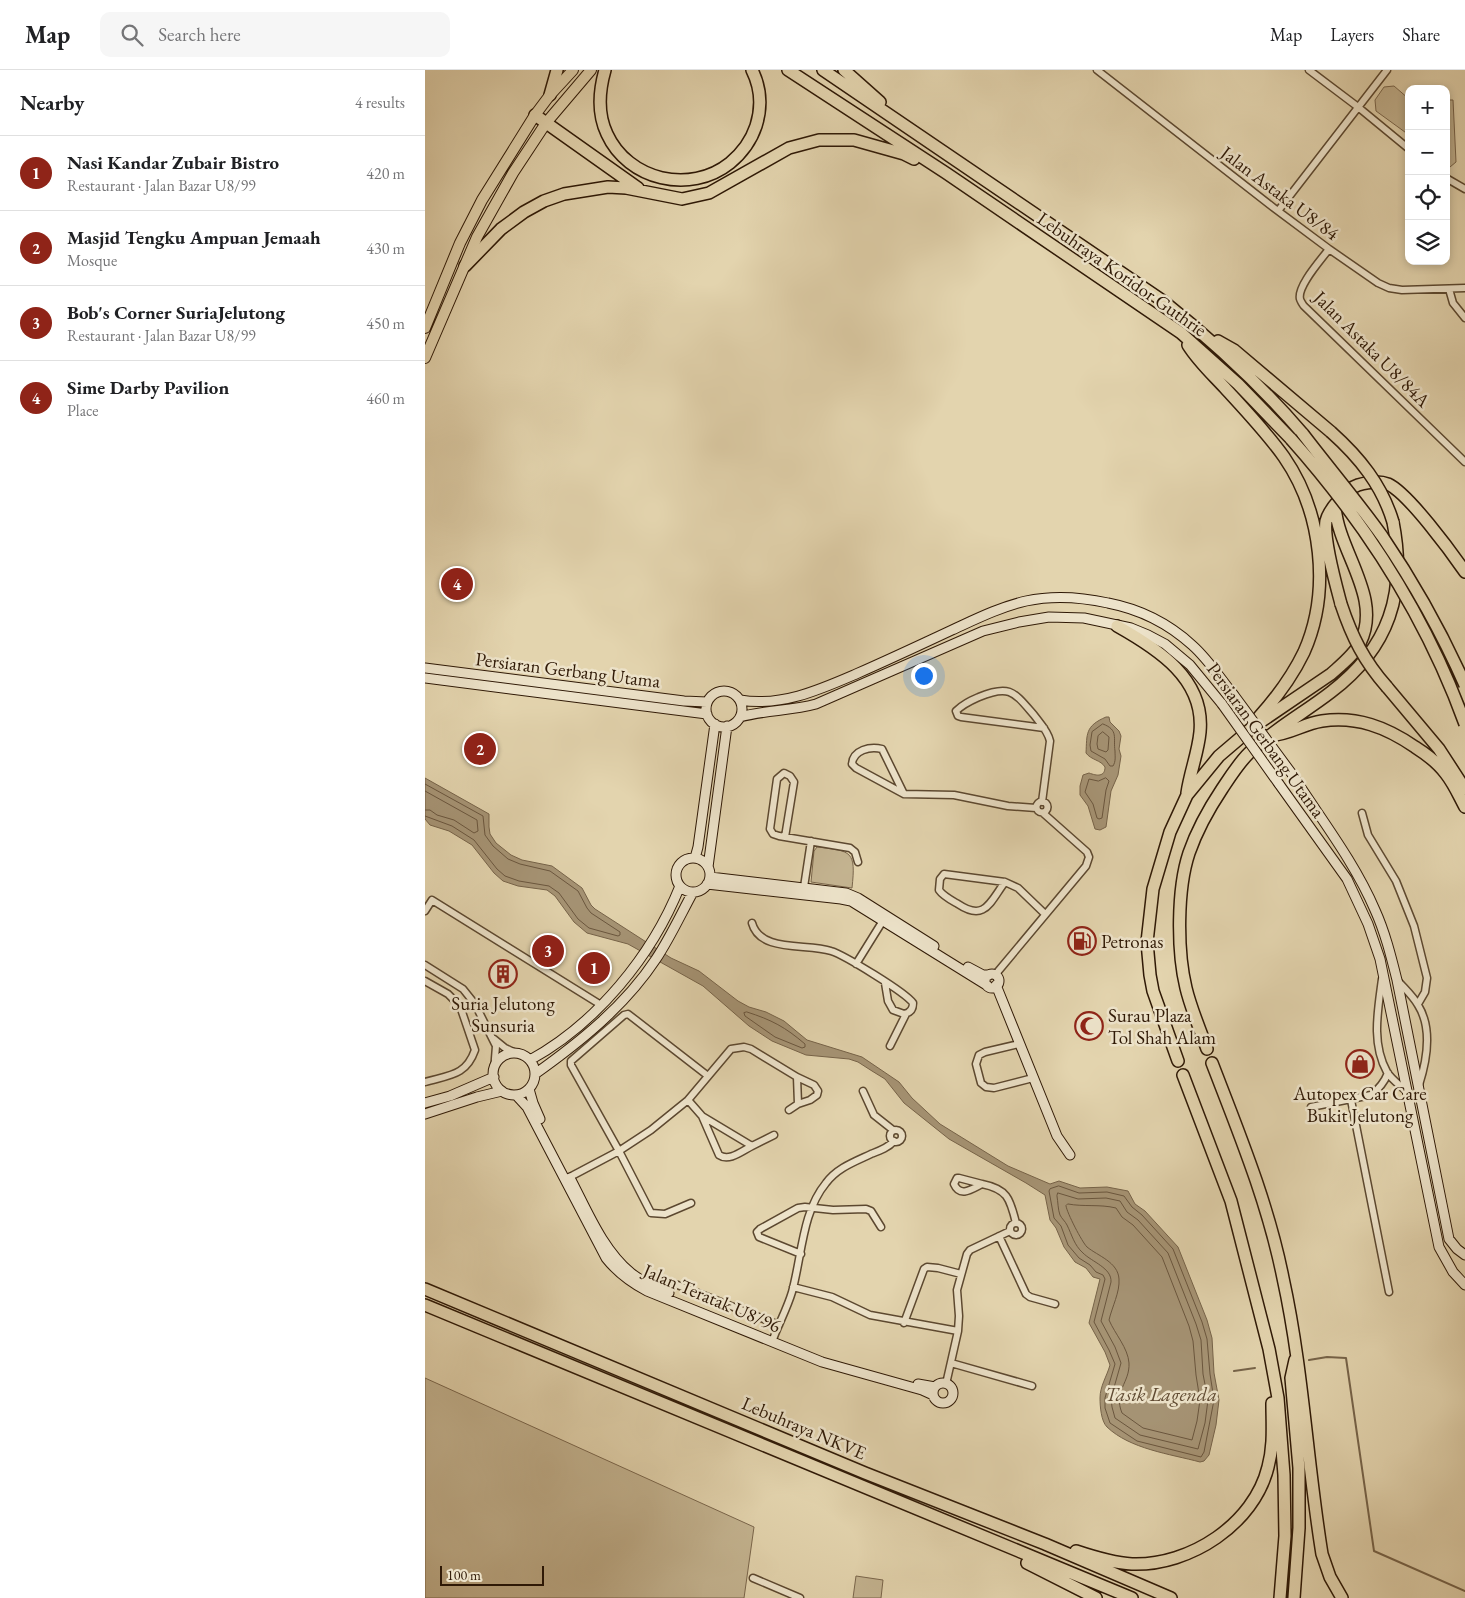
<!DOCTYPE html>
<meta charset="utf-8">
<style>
:root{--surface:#fff;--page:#f6f6f6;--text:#202124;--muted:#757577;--line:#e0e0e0;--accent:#8f2418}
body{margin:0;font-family:"EB Garamond",serif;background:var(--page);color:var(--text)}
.controls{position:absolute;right:15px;top:15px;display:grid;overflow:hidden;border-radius:10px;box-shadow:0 2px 8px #0003}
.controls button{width:45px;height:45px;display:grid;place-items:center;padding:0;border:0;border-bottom:1px solid var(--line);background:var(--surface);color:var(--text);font:25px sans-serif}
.scale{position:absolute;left:15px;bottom:12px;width:104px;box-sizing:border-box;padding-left:5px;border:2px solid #2f1906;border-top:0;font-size:14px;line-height:18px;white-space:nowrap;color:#2f1906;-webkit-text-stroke:4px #ede3ca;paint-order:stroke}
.you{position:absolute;left:498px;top:605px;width:18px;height:18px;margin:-12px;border:4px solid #fff;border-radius:50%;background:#1a73e8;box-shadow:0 0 0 8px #1a73e833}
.badge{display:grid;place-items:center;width:32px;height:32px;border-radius:50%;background:var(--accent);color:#fff;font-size:16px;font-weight:700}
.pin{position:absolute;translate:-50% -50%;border:2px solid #fff;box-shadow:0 1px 5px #0006}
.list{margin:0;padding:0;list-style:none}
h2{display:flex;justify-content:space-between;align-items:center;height:65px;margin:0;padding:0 20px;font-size:21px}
h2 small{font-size:16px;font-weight:400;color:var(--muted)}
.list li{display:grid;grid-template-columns:32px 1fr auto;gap:15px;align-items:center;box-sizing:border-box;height:75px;padding:0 20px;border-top:1px solid var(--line)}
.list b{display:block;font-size:19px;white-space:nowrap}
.list p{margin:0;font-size:16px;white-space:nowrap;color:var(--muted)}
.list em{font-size:16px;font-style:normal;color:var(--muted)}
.icon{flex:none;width:28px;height:28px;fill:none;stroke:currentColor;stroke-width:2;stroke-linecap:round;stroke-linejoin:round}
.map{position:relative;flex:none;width:1040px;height:1528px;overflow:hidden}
header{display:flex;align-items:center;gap:30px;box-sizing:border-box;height:70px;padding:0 25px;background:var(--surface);border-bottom:1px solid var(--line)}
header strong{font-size:24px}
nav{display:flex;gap:28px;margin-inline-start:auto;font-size:18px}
.search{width:350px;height:45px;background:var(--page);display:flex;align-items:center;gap:12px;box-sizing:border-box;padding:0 18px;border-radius:10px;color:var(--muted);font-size:19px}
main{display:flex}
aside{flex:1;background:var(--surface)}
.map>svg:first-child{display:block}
.green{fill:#c4b491;stroke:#7a664c}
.water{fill:#a69475;stroke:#766349}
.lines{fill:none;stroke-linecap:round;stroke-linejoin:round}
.shore{stroke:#6a563e;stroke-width:1}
.stream{stroke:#766349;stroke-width:2}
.street-casing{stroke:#5c4830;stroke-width:9}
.secondary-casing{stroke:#2f1906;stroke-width:11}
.primary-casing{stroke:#2f1906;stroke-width:12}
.highway-casing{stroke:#2f1906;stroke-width:14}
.street{stroke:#ede3ca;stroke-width:6}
.secondary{stroke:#ede3ca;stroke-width:9}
.primary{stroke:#e3d4ae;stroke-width:10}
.highway{stroke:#e3d4ae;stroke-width:11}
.secondary-bridge-casing{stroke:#2f1906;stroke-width:11;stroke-linecap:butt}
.highway-bridge-casing{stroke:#2f1906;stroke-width:14;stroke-linecap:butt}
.secondary-bridge{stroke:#ede3ca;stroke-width:9}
.highway-bridge{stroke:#e3d4ae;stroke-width:11}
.labels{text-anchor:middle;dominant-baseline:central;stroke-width:5;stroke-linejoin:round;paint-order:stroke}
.street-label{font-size:19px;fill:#2f1906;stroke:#ede3ca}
.poi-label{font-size:19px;fill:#2f1906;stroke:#ede3ca;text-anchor:start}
.water-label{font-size:20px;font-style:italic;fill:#5f4a32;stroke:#ede3ca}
</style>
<header>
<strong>Map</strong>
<div class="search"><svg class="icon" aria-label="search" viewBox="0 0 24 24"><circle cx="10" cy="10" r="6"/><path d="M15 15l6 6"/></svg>Search here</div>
<nav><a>Map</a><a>Layers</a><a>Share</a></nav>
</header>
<main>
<aside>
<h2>Nearby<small>4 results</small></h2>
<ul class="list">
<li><span class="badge">1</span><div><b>Nasi Kandar Zubair Bistro</b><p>Restaurant · Jalan Bazar U8/99</p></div><em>420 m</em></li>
<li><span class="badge">2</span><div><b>Masjid Tengku Ampuan Jemaah</b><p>Mosque</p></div><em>430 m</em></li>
<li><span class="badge">3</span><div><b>Bob's Corner SuriaJelutong</b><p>Restaurant · Jalan Bazar U8/99</p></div><em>450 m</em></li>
<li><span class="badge">4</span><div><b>Sime Darby Pavilion</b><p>Place</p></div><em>460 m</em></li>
</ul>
</aside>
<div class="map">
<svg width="1040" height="1528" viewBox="0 0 1040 1528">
<rect width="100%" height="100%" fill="#e3d4ae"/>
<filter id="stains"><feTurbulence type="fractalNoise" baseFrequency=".004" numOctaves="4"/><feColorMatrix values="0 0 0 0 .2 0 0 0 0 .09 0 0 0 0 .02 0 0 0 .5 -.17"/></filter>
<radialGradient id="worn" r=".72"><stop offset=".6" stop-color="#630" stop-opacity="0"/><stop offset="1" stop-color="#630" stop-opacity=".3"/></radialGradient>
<path class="green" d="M969,16L984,29V65L951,41L950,30L959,17Z
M1021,30H1028L1031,92L1025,97L1021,94Z
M392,777C427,781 431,781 427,818L386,812L389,781Z
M0,1308L329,1457L319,1528H0Z
M431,1506L458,1510L456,1528H428Z"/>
<path class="water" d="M681,647H684L685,652L694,661L696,666L694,679L696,686L693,705L686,721L681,757L675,760L670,759L663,736L655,725V716L658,705L664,703C672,706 680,707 680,697C676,690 666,690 661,683C662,664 660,656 681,647Z
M0,708L64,744V757L65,764L71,773L86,785L97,790L127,796L157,818L166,835L170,839L246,888L274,901L313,931L324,937L341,942L359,951L382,970L437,987L474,1012L487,1028L515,1054L583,1096L625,1114L634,1111L655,1118L682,1117L703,1121L710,1134L720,1141L753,1177L782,1250L787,1268L789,1303L794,1330L791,1355L784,1385L779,1391L775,1392C745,1384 705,1379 682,1357C676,1351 675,1336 675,1328C675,1316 682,1306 685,1295L680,1282L664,1253L675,1209L668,1207L661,1198L650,1192L639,1177L631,1158L625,1150L620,1125L601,1113L524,1069L479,1033L460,1009L447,1001L433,992L424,989L381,985L347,971L324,956L278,916L203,874L162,863L149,852L130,826L122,820L93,816L78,811L69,803L47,775L24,761L5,755L0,749Z"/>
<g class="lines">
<path class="shore" d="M678,654C694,660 688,668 690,681C690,687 691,691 688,696H685L680,689L666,681L665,675L667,662Z
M678,662L684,667L683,680L681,682L673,679L672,674L673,666Z
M681,708L684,711L681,720L677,748L674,749L672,748L668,734L660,722L664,709L673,711Z
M0,714L58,746L60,765L68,776L83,789L95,794L125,801L153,821L162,838L166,843L195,862V865L193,866L164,858L153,849L134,823L124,816L94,811L80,806L72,799L49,770L27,756L0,746
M0,721L52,750L53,761L49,763L29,750L12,745L5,740H0
M322,942C347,950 360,957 380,974V977L377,978L350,967L320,946L319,943Z
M634,1116L654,1123L682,1122L699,1126L707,1137L717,1145L748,1179L777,1252L782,1269L785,1304L789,1330L779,1382L776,1387L712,1371L685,1353L680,1338V1328L690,1294L684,1280L669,1252L680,1209L678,1205L671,1202L665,1195L654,1188L643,1175L636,1156L629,1148L624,1121L625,1119Z
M633,1123L653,1129L681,1128L695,1131L702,1142L713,1150L743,1183L771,1254L776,1270L778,1304L783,1330L780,1353L773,1379L715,1365L690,1348L687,1337L686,1328L696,1293L690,1277L676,1251L686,1212C687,1198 667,1192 658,1183C649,1175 647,1165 642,1155C640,1151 637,1149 635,1145C633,1140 633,1132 632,1126Z
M643,1134C659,1137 675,1134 691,1138L697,1147L708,1155L737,1187L764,1256L768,1271L771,1305L775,1330L772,1351L767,1370L718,1358L697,1343C688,1321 705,1313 704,1293C703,1278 690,1264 684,1250C687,1237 695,1222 694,1209C693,1192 673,1186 662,1177C657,1172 642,1143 641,1136Z"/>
<path class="stream" d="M884,1290L902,1287L921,1288L949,1481L1040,1521
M809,1301L830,1298"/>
<defs>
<path id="street" d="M672,0L849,138L904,179L953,213L964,218L977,220L1040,218
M884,0L933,37L984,79
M1021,108L1040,119
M853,141L962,0
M904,179C896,190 872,216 875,229C875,230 878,235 879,236L1040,392
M1024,219L1028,233L1040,248
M479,724L457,679C445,676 428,680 427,694L431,698L479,724L529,725L583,736L611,738
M611.5 737a5.5 5.5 0 1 1 11 0a5.5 5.5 0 1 1-11 0Z
M617,732L625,671C623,661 615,653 609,645C589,622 585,614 554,627C545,631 538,634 531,641L533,646L536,647L619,658
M937,743L943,765L971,811L989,856L1002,908L1000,922L993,934
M360,767L369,712L365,706L359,703L352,709L345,759L348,764L354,766L425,778L430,782L433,792
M580,812C565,832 560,852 533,834C526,830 518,826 514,820L515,809L519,804L580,812L593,818L620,844
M379,817L386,771
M0,841L7,830L176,935
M327,853C335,883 382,873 406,881C419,885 480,922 488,933C488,939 485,943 479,944L468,940L463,931L460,913
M431,894L459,849
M0,895L38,919L50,934L71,976L69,1001
M570,905L661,796L664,787L662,782L618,743
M957,909C953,940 946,973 962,1002C966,1009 976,1016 982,1022
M0,911L23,924L35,936L50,980C41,1006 24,1005 0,1012
M973,911C979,918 988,926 993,935C1008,959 1002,990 994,1015
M69,969L80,978L93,984
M594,974L560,982L554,985L551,994L556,1013L561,1017L569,1018L608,1008
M465,976L481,944
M438,1021L449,1045L468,1060
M263,1030L277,1046L327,1076C317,1081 304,1092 294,1085L277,1046
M926,1030L964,1222
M886,1037L946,1025C954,1019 959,1013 963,1003
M364,1040L373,1034
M465 1066a6 6 0 1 1 12 0a6 6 0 1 1-12 0Z
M327,1076L349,1065
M532,1108H534L557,1114C547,1119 535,1128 529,1114Z
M141,1109L194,1081L226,1060L263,1030L306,979L319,977L326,979L372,1007L389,1015L393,1021L392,1025L385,1030L373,1034L372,1007
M557,1114C582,1119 585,1128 591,1153
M266,1133L240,1144L226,1143L194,1081L146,995V991L199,945L203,944L283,1006
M585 1159a6 6 0 1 1 12 0a6 6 0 1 1-12 0Z
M574,1166L601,1224L605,1227L630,1234
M376,1184L334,1167L332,1162L335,1159L373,1138L380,1137L408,1140L441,1139L446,1141L456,1157
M368,1217L407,1227L445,1245L533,1261
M233,1218L243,1214H250L354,1255
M479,1253L499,1199L502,1197L513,1198L536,1204
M347,1272C353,1255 362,1239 367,1222C377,1186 377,1142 401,1113C412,1098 429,1092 446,1084C454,1081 463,1078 469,1071
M526,1293L607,1316
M521,1314L533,1261L534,1246L532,1220L542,1184L545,1180L585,1161
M328,1508L375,1528"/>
<path id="secondary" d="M0,598L259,631L282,632
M0,608L282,644
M281 639a18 18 0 1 1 36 0a18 18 0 1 1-36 0Z
M315,630C356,637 394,620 431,604C463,590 495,575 527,560C551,549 575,537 601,531C628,525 656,527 683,533C714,539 744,554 767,575C783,589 795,608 808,624
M315,647C340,640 366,641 391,634L558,561L594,552L624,547L659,548L706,558L723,565L740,574L765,595L797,634
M867,704C895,748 929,791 950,840C960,862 966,886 972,910L1024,1169L1032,1179L1040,1185
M854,714L922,809L943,854L955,889L1014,1177L1028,1202L1040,1215
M270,788L273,777L290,654
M251 805a17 17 0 1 1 34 0a17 17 0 1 1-34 0Z
M283,797L302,656
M285,807L421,823L433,828L509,876
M282,814L416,829L426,831L563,916
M543,897L558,905H564
M560 911a7 7 0 1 1 14 0a7 7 0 1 1-14 0Z
M571,915L632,1066L645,1085
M68 1004a21 21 0 1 1 42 0a21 21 0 1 1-42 0Z
M105,990C171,954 227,886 255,816
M110,1004C155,972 200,936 231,889C245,868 256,844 268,822
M104,1019L108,1033L115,1049
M91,1025L102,1037L181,1188C192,1202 205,1212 222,1221L397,1292L497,1320L508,1325
M0,1033L25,1026L69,1007
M0,1044L52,1027L77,1021
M145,1108C162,1140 177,1179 206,1203C217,1212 231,1218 244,1223
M508 1323a10 10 0 1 1 20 0a10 10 0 1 1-20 0Z
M493,1314L510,1317"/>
<path id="primary" d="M0,258L35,173L57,130L110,45L125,25L148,0
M0,288L52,167L88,103L121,53L166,0"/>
<path id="highway" d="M180,0C174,21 172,43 182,64C203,110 265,125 305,93C317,83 326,71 331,56C337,37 336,18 327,0
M363,0L521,103L756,263L813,314L866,369
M398,0L738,231C788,271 836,315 878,364
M419,0L455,32
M125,25L132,0
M110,45L213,118
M40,196L76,159L99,142L119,131L139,124L183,117L201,118L257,129L284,123L364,78L394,70H429L479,84L489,89
M793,271L809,280L906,362
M763,275C773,291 787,304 800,318C820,340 842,363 859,387C897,442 906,521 879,582C867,607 852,627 834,647
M916,534C911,515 898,469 901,451C904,439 921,419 933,415C943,412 953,410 963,414C983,423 1027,483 1040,502
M692,556C733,579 780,609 775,662C773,683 765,702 762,723
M962,617L1014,679L1040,719
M842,666C865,665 877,654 897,651C932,646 961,657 990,677C1001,684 1013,693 1021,704C1029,714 1034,726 1040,737
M782,979C775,959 766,939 761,918C752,881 752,819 764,783C772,760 783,740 797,719C805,707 813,694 824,683C849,659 879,643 906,622C964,578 982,523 968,452
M753,991L728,921L725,905L722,872L728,819L745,762L762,725L794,686L828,657L906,604C916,595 929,585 935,573C958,527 913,482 910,436
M787,993C814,1063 843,1133 858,1208C878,1299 882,1392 897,1484L905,1507L917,1528
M758,1005L806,1131L844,1279L853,1328L859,1405L860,1466L855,1528
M0,1219L440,1403L620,1474L746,1528
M0,1235L707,1528
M651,1481C669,1487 688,1493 707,1494C765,1496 829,1454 843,1397C849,1375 847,1355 847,1333
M602,1493L671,1528
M869,1528L874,1458V1398L866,1308L870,1290"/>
</defs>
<use href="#street" class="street-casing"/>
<use href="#secondary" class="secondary-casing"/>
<use href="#primary" class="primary-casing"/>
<use href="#highway" class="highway-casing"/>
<use href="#street" class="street"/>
<use href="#secondary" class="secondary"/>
<use href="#primary" class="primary"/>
<use href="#highway" class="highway"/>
<defs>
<path id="secondary-bridge" d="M808,624L867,704
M797,634L854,714"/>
<path id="highway-bridge" d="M906,362C934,387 957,415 968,452
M878,364C904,398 932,431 957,466C989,513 1017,563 1040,615
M866,369C940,452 1002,549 1040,654
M916,534C927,567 939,591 962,617"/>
</defs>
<use href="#secondary-bridge" class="secondary-bridge-casing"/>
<use href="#highway-bridge" class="highway-bridge-casing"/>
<use href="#secondary-bridge" class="secondary-bridge"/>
<use href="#highway-bridge" class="highway-bridge"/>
</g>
<defs>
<symbol id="fuel-ring" viewBox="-11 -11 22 22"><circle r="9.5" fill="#ede3ca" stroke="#8f2418" stroke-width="1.5"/><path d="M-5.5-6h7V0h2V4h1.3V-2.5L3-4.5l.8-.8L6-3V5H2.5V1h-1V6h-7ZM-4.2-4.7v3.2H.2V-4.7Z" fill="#8f2418"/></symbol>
<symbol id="building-ring" viewBox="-11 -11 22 22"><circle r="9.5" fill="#ede3ca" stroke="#8f2418" stroke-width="1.5"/><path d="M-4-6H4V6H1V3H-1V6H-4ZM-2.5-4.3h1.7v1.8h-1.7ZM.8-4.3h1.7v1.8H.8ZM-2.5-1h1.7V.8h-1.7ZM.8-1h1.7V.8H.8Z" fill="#8f2418"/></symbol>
<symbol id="mosque-ring" viewBox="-11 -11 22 22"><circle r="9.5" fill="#ede3ca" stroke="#8f2418" stroke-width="1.5"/><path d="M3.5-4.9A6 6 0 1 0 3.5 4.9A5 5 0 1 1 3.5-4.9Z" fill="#8f2418"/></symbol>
<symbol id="shop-ring" viewBox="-11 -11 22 22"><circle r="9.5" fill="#ede3ca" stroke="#8f2418" stroke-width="1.5"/><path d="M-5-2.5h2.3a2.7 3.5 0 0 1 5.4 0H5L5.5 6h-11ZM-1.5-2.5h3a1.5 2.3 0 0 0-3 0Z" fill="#8f2418"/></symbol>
</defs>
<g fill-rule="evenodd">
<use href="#fuel-ring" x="641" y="855" width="32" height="32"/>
<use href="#building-ring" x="62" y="888" width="32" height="32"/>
<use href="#mosque-ring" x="648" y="940" width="32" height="32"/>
<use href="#shop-ring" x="919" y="978" width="32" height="32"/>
</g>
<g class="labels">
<g class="street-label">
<text transform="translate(855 123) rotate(37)">Jalan Astaka U8/84</text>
<text transform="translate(697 204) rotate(35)">Lebuhraya Koridor Guthrie</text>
<text transform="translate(947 279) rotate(45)">Jalan Astaka U8/84A</text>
<text transform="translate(143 600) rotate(7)">Persiaran Gerbang Utama</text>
<text transform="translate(841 670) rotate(54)">Persiaran Gerbang Utama</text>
<text transform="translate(287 1228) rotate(23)">Jalan Teratak U8/96</text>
<text transform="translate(379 1358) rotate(23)">Lebuhraya NKVE</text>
</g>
<g class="poi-label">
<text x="676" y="871">Petronas</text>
<text x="78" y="933" text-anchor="middle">Suria Jelutong<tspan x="78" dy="22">Sunsuria</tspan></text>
<text x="683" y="945">Surau Plaza<tspan x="683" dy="22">Tol Shah Alam</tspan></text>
<text x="935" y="1023" text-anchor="middle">Autopex Car Care<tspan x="935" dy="22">Bukit Jelutong</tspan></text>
</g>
<g class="water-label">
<text x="736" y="1324">Tasik Lagenda</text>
</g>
</g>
<rect width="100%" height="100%" filter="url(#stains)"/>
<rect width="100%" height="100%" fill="url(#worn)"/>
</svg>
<div class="controls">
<button>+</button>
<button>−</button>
<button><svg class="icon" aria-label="locate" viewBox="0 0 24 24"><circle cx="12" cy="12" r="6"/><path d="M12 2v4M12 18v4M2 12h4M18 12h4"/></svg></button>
<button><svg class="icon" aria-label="layers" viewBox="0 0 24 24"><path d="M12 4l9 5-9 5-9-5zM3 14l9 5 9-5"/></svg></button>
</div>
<div class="scale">100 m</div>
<div class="you"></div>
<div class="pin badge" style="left:169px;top:898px">1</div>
<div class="pin badge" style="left:55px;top:679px">2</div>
<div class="pin badge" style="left:123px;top:881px">3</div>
<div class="pin badge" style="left:32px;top:514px">4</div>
</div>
</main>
